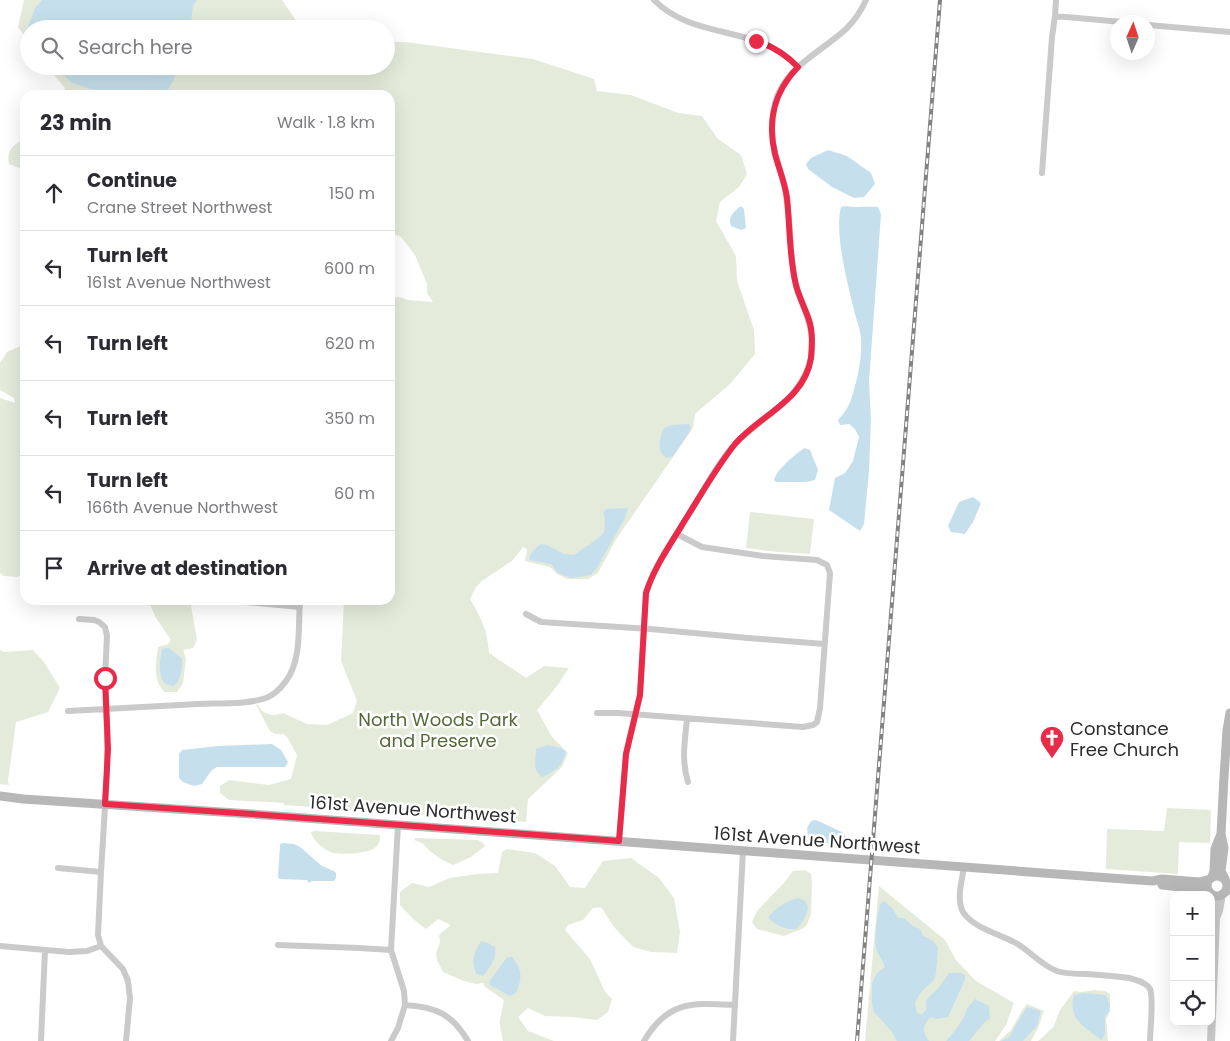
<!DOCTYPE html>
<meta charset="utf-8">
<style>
:root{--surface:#fff;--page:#f7f7f7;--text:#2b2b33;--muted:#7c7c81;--line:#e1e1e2}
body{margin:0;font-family:Poppins,sans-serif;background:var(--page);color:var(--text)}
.controls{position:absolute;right:15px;bottom:15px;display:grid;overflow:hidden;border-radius:10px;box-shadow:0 5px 20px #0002}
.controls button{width:45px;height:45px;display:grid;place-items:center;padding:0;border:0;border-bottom:1px solid var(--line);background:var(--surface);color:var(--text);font:25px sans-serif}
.compass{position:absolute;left:1110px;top:15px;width:45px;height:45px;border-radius:50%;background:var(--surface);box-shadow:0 5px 20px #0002;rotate:3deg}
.stop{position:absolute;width:15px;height:15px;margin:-11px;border:4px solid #e92a49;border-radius:50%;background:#fff}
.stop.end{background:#e92a49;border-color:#fff;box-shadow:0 1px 5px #0008}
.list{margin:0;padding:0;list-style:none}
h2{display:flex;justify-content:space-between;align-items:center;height:65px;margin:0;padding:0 20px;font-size:21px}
h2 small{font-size:16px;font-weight:400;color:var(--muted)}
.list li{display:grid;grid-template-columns:32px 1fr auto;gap:15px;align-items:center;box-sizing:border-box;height:75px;padding:0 20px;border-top:1px solid var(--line)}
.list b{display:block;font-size:19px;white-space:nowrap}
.list p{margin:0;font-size:16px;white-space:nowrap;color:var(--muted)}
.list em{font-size:16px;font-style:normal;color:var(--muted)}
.icon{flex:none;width:28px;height:28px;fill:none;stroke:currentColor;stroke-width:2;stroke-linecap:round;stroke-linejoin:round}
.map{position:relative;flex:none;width:1230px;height:1041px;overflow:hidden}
.search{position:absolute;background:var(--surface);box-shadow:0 5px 20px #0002;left:20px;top:20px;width:375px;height:55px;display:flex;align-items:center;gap:12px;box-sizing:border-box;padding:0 18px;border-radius:28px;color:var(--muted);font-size:19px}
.panel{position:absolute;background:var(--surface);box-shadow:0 5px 20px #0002;left:20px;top:90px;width:375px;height:515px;border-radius:15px}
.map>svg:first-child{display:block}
.green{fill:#e5ebda}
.water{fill:#c5e0ec}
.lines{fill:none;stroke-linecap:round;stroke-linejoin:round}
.minor{stroke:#cacaca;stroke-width:6}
.tertiary{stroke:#cacaca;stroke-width:8}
.secondary{stroke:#b7b7b7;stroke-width:9}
.rail-casing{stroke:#828282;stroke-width:4}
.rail{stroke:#fff;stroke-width:2;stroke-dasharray:5.5;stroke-linecap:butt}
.route{stroke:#e92a49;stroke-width:6}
.labels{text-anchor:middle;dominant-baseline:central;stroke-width:5;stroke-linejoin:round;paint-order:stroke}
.park-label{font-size:18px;fill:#546a3a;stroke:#fff}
.poi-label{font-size:18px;fill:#2d2d2d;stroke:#fff;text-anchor:start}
.street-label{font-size:18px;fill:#2d2d2d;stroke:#fff}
</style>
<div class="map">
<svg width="1230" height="1041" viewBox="0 0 1230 1041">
<rect width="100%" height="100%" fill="#fff"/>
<path class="green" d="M24,0H282L297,22L305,29H29V42L18,27Z
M386,42H405L533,59L594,79L597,91L631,95L678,113L702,116L718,139L741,155L747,174L739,187L720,202L716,221L736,256L737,281L754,330L755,354L730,384L695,414L693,428L615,541L598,573L588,579H567L557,574L550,567L525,561L527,549L523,547L513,560L482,581L476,587L470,599C481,618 488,631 489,653L526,678L544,666L569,668L557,686L537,710L552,737L568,753L562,767L528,799L526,822L284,805V803L229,800L220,793V786L229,780L269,785L291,779L297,755L287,737L283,734H275L270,731L256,705H258C263,715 273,717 283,713L307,724L327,725L353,713L357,701L341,661L344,600H390V298L399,297L408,300L433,302L427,293V284L415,255L401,237L390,232V95H68L64,87L47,66H386Z
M25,138V169H21L9,164C6,149 14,145 25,138Z
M25,344V567L24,572L17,577L4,576L0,573V398L15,403L14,398L0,390V363L7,352Z
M750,512L814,519L810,554L778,552L746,548Z
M148,600H190L197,640L193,648L183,650L186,659L183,683L177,692H165C152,681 156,662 158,647L168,644L171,640L156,618Z
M0,650L4,652L33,650L44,662L60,688L48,712L16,722L8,781L9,785L0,784Z
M1167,808L1211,810L1210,843L1179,842L1178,874L1106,869L1107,829L1164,831Z
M315,831L380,835C380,837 380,841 379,843C375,854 344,855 334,853C325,851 313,841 311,832Z
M415,838L478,840L483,843L485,846L471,857L453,865C446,862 440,859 434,854C424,847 427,844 414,840Z
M507,849L535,853L555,866L570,887L585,888L603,861L631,858L659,878L674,898L680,932L677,953L651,952L633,947L614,927L601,907L593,908L583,920L568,925L565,930L590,959L605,992L612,999L608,1012L597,1020L573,1017L545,1016L528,1008L518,1017L528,1031L554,1041H503C502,1034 499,1027 500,1020C501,1013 503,1007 504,1000L485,987L483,983L476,984L464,981L443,972L437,960L436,954L440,942L439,935L451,925L438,919L426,929L413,919L400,905V892L412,883L429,887L450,878L477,874L498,873L502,852Z
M805,870L811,874L812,884L811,914L807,925L802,929L784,936L757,929L752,922L757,911L783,884L793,871Z
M879,886L945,940L956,960L976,981L1014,1003L1006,1025L995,1041H865Z
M1094,990L1105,991L1110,994V1011L1106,1019L1108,1041H1038L1043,1037L1054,1026L1060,1010L1074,991L1081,992Z
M1027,1004L1044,1011L1038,1028L1031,1041H999L1011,1030L1023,1009Z"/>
<path class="water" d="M42,0H197L193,6L191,23L183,29H30L28,27L35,8Z
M54,66H176L174,79L165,95H127L100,92L72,83Z
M828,150L847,156L871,173L875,184L864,197L854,198L832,187L808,169L806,164L811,158Z
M741,206L744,209L746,228L741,230L731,226C727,218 734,211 741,206Z
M845,206C856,208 867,206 878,207L881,214L869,382L871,419L869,471L864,524L860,531L829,510L835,478L845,473L853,461L859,437L855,429L849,424L840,425L838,420C849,408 851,401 855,386C859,372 862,354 861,340C861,331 857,322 855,314C848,285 834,234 841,207Z
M686,424H689L691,427L689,433L673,456L667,458C656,452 659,438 664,428L672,425Z
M804,448L810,450L818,470L815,480L806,482H776L774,480C777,469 795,455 804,448Z
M973,497L981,503L973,522L965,534L951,532L948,526L959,502Z
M628,508L625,518L597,568L591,575L571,578L558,573L551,564L529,560C530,552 535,549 541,544L547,545L564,554L574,555C584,547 596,542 604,532L605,518L603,513L606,509Z
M165,648H169L182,658C182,669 182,677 174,686L165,684C157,674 160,661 162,649Z
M272,744L281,750L288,762L285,767H217L212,770L202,784L194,786L183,782L179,778V754L182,750L218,746Z
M548,745L561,748L566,752C562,766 556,771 542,777C532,771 536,759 536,749Z
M816,820L842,832L850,841L842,844L819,843L812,841L808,836L807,828L811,821Z
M283,843L294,844L300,847L322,866L334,871L336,873V878L334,881H312L309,883L307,880L279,879L278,876L280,844Z
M797,898C816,900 806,920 796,929C785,930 776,925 768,918C773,909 787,901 797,898Z
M884,901L893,909L898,918H904L913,926L920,929L923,936L928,938L934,942L938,948L936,973L934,980L922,991L915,1002L917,1013L922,1014L926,1010V1000L939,987L949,973C956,973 969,970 964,982L948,1017L936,1019L931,1017C922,1025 922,1032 929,1041H897L892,1032L874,1012L872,1003V983L877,973L885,967C883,960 877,954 876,948C874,935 877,918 880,904Z
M481,941L488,943L495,947C497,959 490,967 483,976L476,974C471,960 474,953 481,941Z
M507,957H512C523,970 522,979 516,993L510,996L490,985L489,982Z
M1084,993L1106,995L1110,1005L1109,1012L1105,1017V1034L1101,1040C1085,1027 1067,1019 1074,995Z
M975,999L989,1006L990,1018L984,1023L969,1041H946L957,1028L964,1017L967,1008Z
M1027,1007L1041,1011L1037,1026L1023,1041H1001L1010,1036L1015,1026Z"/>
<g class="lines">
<path class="minor" d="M654,0C684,31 730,29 767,45C779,50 789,58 798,67
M1055,16L1122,22
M1148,25L1230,32
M1042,173L1052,37L1055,16L1056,0
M245,602L300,607
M526,614L541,622L650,629L748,638L824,644
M79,619L94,620L99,622L105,627L107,636L105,678L107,731V774L101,872L98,935L101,946L123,969L128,981L130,998L126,1041
M68,711C111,709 154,706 198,704C220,703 244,705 266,698C274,695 281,688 286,681C302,660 298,625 300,600
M597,713H618L803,727L813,725L817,722L820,708L830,573L827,565L817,560L763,556L702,547L677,534
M687,719C685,741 681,760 688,782
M398,825L391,950L404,991L405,1005C436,1007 452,1014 468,1041
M619,841L626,754L640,695L646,593C655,564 675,537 691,511C705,488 718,462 737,442C765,414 797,403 810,362C818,334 804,312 796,286C793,274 792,261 791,248C790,231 789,213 786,196C785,182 779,169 776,156C771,139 771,121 775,103C784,67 822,52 847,28C855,20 861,11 866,0
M964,867C962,881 956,899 963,912C973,928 1000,934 1016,943C1030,951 1041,965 1057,971C1066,974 1077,974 1087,974C1101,975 1115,976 1129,978C1136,980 1146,982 1150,989C1154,998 1150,1030 1150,1041
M58,868L101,872
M278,945L359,948L391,950
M0,946L69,952L87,951L101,946
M41,1041L45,950
M391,1041L398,1028L405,1005
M644,1041C668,1000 693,1003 735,1005
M733,1041L743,851"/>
<path class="tertiary" d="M1225,892L1230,891
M1216,918L1219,911L1222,894
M1211,1041L1216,918L1212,894"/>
<path class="secondary" d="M0,796L23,799L252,814L1124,879L1153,881L1162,879L1200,882L1210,879
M1207 886a10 10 0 1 1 20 0a10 10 0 1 1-20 0Z
M1212,877L1214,871L1215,849L1221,834
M1225,879L1221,871L1224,848L1221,834L1224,777L1227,730L1230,713
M1162,885L1199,889L1209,891"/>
<defs>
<path id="rail" d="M857,1041L940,0"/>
</defs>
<use href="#rail" class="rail-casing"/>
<use href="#rail" class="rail"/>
</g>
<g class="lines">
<path class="route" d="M105,678L108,749L105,804L252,814L619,841L626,754L640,695L646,593C654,567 671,544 685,520C701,495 716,468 735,444C760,415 805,400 811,358C812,345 813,332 809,320C805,308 799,297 796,285C789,257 790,226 787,198C785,183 779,169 775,154C767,120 774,92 798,67C786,55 773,46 756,41"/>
</g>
<defs>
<symbol id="church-pin" viewBox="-11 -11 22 30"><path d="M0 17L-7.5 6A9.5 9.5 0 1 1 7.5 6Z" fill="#e92a49" stroke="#fff"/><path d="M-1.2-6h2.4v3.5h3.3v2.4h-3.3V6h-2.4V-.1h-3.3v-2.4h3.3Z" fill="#fff"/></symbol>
</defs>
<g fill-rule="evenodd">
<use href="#church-pin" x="1038" y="724" width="28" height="38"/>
</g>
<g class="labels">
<g class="park-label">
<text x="438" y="719">North Woods Park<tspan x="438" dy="21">and Preserve</tspan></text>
</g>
<g class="poi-label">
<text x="1070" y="728">Constance<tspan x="1070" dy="21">Free Church</tspan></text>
</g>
<g class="street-label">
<text transform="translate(413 809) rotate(4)">161st Avenue Northwest</text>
<text transform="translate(817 840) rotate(4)">161st Avenue Northwest</text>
</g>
</g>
</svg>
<div class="controls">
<button>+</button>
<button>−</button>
<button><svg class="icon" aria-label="locate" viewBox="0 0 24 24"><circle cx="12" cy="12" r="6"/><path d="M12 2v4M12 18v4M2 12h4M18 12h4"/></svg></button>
</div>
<svg class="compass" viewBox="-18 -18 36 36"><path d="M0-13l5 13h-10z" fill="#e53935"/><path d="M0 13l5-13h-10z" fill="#7c7c81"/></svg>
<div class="stop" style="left:105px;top:678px"></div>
<div class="stop end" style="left:756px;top:41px"></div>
<div class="search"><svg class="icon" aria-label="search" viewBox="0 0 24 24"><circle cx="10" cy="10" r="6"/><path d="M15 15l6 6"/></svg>Search here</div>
<section class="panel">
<h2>23 min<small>Walk · 1.8 km</small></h2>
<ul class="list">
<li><svg class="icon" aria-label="ahead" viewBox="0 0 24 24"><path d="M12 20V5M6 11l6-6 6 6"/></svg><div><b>Continue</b><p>Crane Street Northwest</p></div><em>150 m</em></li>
<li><svg class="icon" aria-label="left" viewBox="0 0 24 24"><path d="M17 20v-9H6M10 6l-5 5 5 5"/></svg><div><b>Turn left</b><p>161st Avenue Northwest</p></div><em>600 m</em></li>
<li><svg class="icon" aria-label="left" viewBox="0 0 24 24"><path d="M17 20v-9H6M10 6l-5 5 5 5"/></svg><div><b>Turn left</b></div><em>620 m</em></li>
<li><svg class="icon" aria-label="left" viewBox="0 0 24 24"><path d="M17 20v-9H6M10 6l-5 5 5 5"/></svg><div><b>Turn left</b></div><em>350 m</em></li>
<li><svg class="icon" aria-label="left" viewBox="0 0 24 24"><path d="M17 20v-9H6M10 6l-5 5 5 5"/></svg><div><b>Turn left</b><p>166th Avenue Northwest</p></div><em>60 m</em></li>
<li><svg class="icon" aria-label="arrive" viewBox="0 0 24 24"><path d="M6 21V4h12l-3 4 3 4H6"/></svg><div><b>Arrive at destination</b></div></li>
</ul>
</section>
</div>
